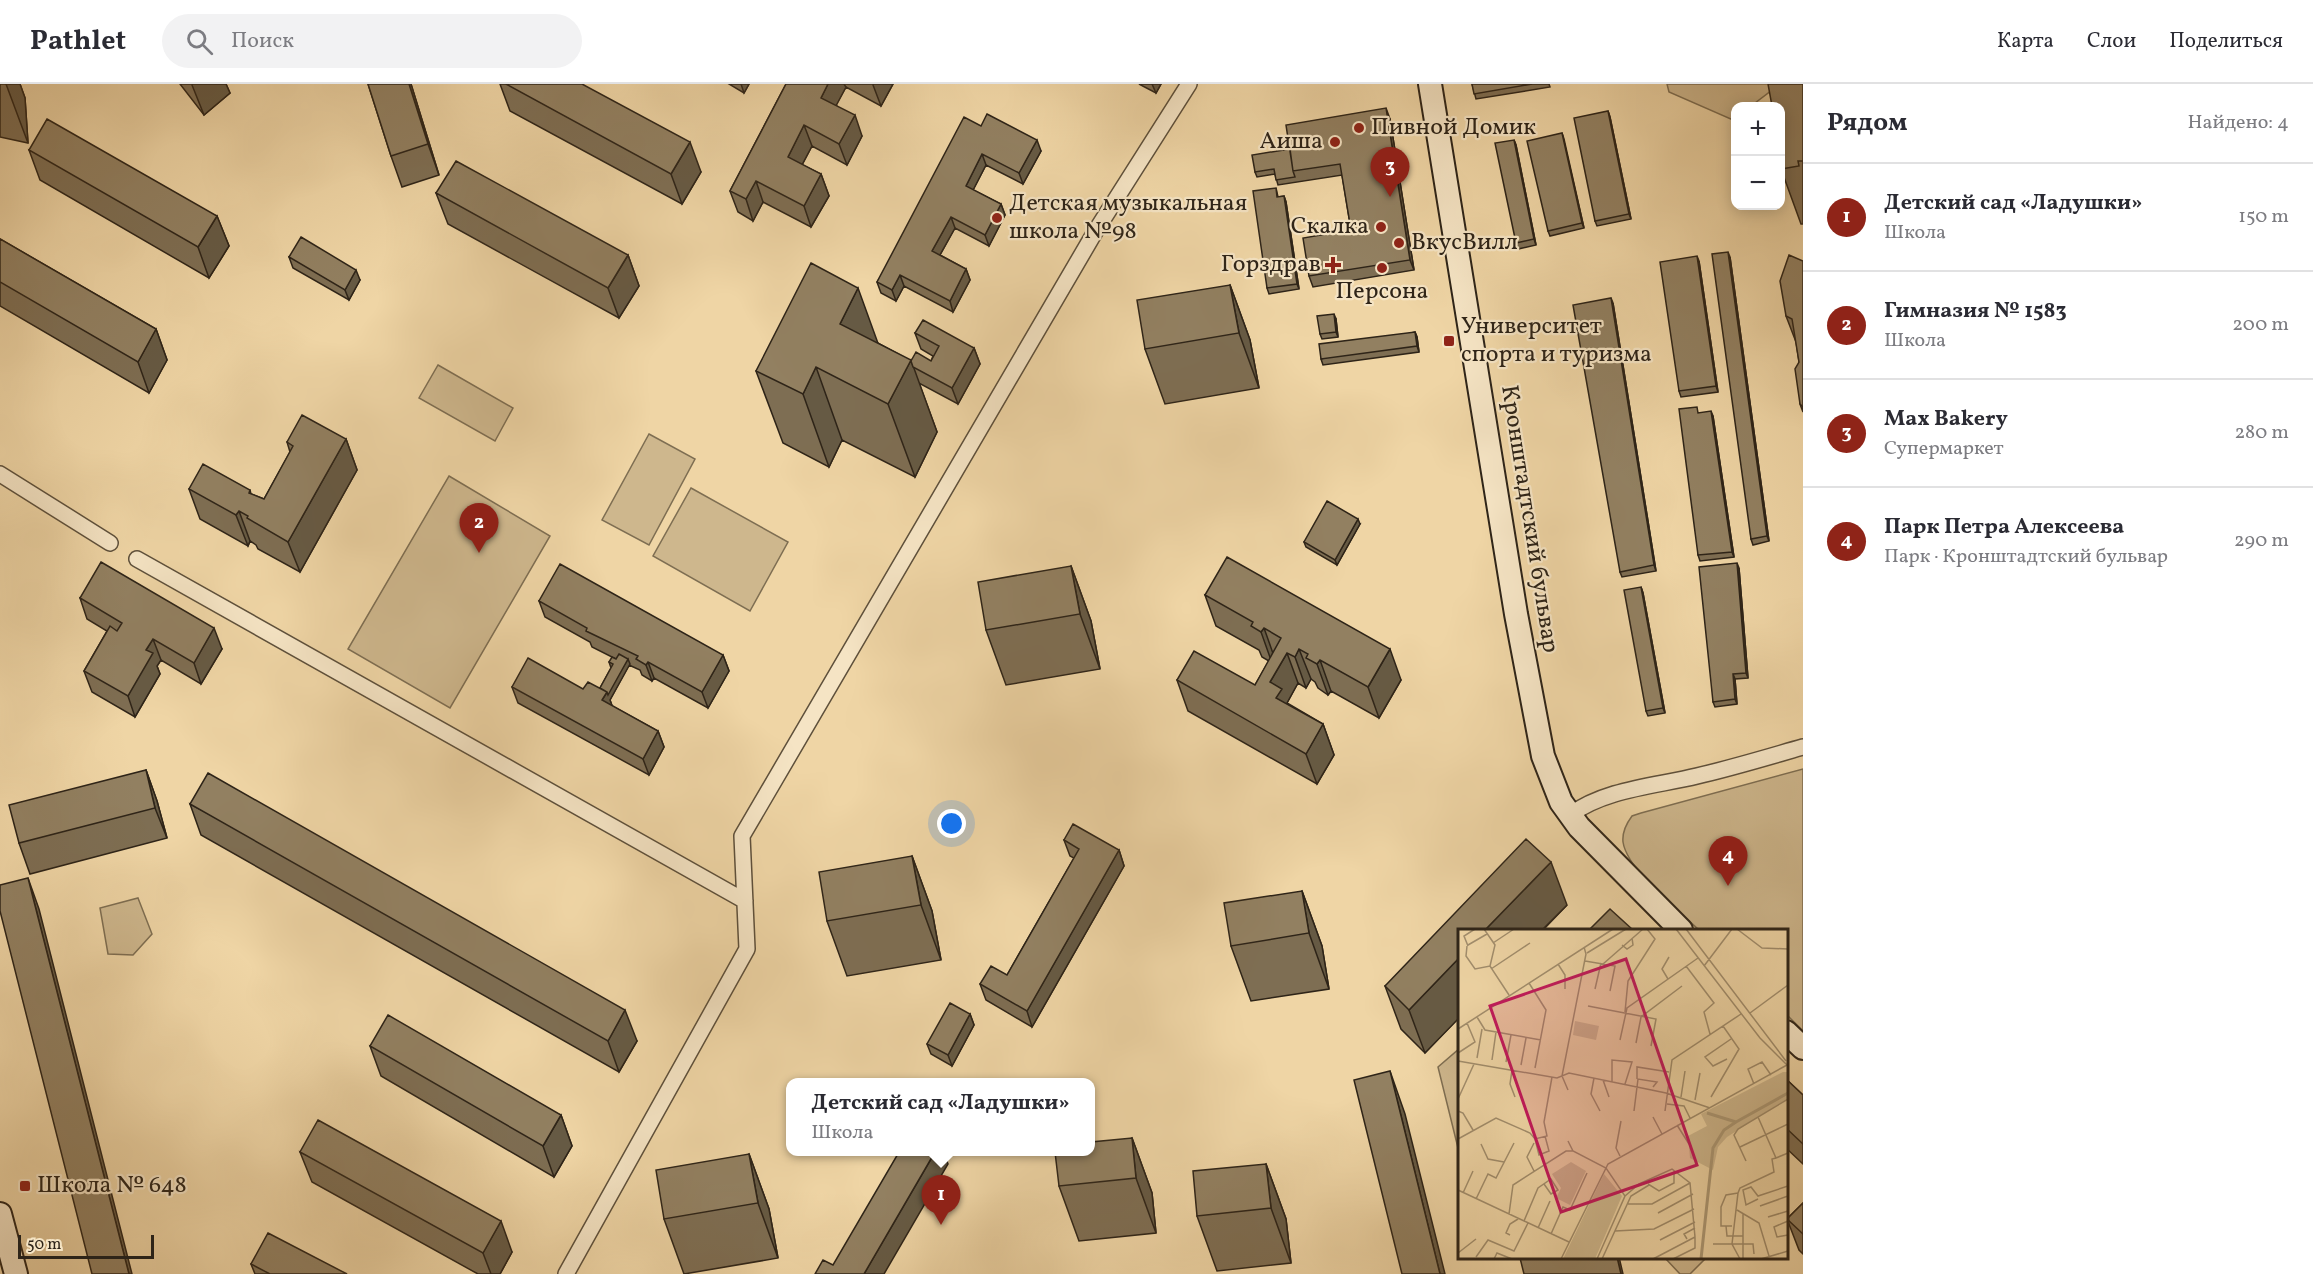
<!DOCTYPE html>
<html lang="ru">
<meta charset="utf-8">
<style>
:root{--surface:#fff;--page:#f2f2f3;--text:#2b2b33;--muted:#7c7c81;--line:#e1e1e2;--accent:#8f2418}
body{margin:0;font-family:Vollkorn,serif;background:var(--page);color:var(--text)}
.controls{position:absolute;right:18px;top:18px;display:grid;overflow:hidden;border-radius:12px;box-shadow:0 3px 15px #0003}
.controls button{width:54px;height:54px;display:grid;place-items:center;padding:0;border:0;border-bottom:2px solid var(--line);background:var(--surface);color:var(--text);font:30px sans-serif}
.scale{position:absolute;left:18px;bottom:15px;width:136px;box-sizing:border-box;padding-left:6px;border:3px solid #2e2418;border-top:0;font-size:16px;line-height:21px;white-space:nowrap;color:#2e2418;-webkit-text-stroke:4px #f5e4c4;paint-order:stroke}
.you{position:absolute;left:952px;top:740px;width:21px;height:21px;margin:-15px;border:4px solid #fff;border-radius:50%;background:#1a73e8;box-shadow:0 0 0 9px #1a73e833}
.badge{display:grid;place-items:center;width:39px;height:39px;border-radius:50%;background:var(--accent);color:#fff;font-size:20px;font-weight:700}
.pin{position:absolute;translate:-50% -50px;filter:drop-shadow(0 2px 3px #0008)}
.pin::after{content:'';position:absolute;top:32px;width:21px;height:18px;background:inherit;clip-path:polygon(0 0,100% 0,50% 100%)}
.popup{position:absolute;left:786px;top:994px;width:309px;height:78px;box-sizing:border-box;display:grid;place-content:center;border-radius:12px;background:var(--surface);filter:drop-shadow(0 2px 4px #0005);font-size:20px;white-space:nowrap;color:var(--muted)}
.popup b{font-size:22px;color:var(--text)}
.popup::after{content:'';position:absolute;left:50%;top:100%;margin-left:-12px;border:12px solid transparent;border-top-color:var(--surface)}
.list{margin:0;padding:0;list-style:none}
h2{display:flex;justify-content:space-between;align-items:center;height:78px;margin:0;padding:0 24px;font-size:26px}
h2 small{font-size:20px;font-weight:400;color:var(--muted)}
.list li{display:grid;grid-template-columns:39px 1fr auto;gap:18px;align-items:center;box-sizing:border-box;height:108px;padding:0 24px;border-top:2px solid var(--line)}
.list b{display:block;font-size:22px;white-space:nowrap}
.list p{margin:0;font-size:20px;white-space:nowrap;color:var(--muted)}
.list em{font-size:20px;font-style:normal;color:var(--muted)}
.icon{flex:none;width:33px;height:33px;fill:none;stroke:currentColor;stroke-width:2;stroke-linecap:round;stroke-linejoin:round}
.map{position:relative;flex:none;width:1803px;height:1190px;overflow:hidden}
header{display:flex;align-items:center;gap:36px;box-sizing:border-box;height:84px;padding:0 30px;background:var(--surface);border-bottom:2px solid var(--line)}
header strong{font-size:28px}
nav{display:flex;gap:33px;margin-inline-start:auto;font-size:21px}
.search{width:420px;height:54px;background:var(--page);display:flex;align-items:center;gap:15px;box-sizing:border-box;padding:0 21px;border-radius:33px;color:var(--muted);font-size:22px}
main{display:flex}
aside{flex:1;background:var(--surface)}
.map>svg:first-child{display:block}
.green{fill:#ceb78d;stroke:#7e6e52;stroke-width:1.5}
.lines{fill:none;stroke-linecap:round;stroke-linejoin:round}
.street-casing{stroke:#5e503b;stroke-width:18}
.secondary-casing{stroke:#2e2418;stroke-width:26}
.street{stroke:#f5e4c4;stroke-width:15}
.secondary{stroke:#f5e4c4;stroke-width:22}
.wall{fill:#7e6e53;stroke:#2e2418;stroke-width:1.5}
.shaded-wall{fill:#665a44;stroke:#2e2418;stroke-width:1.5}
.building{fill:#928061;stroke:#2e2418;stroke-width:1.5}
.poi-dot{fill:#8f2418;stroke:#f5e4c4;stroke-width:2}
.labels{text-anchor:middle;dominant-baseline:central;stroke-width:4.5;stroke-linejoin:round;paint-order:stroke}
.poi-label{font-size:24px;fill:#2e2418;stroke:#f5e4c4;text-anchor:start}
.street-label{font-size:24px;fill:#2e2418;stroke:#f5e4c4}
.inset-river{fill:none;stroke:#ad9975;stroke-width:3}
.inset-road{fill:none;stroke:#a28e6d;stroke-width:1.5}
.view{fill:#c2185b;fill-opacity:0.15;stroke:#c2185b;stroke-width:3}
.inset-edge{fill:none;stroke:#2e2418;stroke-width:3}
</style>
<header>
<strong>Pathlet</strong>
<div class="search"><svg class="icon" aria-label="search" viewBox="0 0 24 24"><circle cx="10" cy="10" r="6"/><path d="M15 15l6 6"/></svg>Поиск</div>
<nav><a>Карта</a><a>Слои</a><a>Поделиться</a></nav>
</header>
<main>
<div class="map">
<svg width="1803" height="1190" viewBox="0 0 1803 1190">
<rect width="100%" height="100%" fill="#efd5a5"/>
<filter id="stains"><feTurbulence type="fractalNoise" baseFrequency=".00333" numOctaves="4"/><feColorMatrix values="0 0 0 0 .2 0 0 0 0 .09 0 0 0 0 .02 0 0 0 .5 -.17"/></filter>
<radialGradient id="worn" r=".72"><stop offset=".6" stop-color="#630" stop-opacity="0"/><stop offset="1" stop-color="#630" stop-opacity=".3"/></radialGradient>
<path class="green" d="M1667,0H1780L1751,22H1736L1733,36L1669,8Z
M438,281L513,324L495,357L419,314Z
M649,350L695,375L649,461L602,436Z
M449,392L550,452L450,624L348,565Z
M691,404L788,458L750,527L653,472Z
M1803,685V947L1787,931L1786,846H1699C1679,827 1627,786 1623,758C1622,748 1626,740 1632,732L1641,729Z
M138,814L152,850L133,871L108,870L100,824Z
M1459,965V1068L1438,983Z
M1665,1174H1706L1690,1190H1680Z"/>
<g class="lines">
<defs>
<path id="street" d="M0,390L110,459
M137,475L745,817
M1570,731C1605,705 1656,702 1697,692C1732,684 1768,673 1803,663
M566,1190L747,865L742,752L1095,148L1189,0"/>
<path id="secondary" d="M1430,0L1516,530L1543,672L1561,718L1579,743L1681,846
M1786,948L1803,964
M0,1130L16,1190"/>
</defs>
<use href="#street" class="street-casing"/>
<use href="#secondary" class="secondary-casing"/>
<use href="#street" class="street"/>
<use href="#secondary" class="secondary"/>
</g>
<path class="wall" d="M0,0H20L25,14L28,59L0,53Z
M180,0H226L230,9L204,31Z
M368,0H411L439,91L402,103L391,72Z
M500,0H582L701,88L682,120L510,27Z
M729,0H749L744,9Z
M786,0H893L881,22L846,3L836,21L862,52L847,81L812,62L802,81L821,90L829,112L811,143L763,118L753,137L738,128L730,107Z
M1139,0H1161L1156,9Z
M1472,0H1549L1550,3L1476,15Z
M1803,0V140H1801L1781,85Z
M1608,27L1610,33L1631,135L1597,142L1595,137Z
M1390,35L1414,186L1313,203L1309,192L1351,146L1342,91L1278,101L1275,90L1257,93L1255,88L1290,65Z
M981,42L1041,67L1023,100L986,81L973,106L1001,120L1005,131L989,162L955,144L940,171L966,185L970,196L953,228L904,202L896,217L881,209L877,198Z
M1562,49L1584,144L1550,152L1548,147Z
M1514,56L1516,61L1536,161L1518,165L1516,159Z
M29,66L217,132L229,162L209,194L40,96Z
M1276,104L1278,113L1284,112L1286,118L1299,205L1269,210L1267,204Z
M436,109L628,171L639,202L619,234L448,140Z
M0,155L156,245L167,276L149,309L0,222Z
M289,173L360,196L349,216L293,184Z
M1730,173L1769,457L1753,461L1751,455Z
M1699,177L1718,308L1681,313L1679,307Z
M1803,177V328L1800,320L1799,278L1796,258L1786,232Z
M1230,201L1250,256L1259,304L1165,320L1145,265Z
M1613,219L1656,487L1622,493L1620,488Z
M1336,235L1338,253L1322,255L1320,250Z
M1415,248L1417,253L1419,268L1323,281L1321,275Z
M915,249L974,264L980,280L958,320L919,299L937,348L915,393L842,356L829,383L783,359L756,287L878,259L911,277H931L933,272L921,265Z
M1699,329L1713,332L1734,473L1700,477L1698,471Z
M346,355L357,386L300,488L258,465L256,461L250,457L248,462L200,435L189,405L250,406L251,410L264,415L290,368L287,358Z
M1360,440L1337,481L1306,463L1304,458Z
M1071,482L1091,537L1100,585L1006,601L986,546Z
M1739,484L1748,594L1735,595L1737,620L1715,623L1713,618Z
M1641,503L1643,509L1665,629L1648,632L1646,627Z
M1205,511L1401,596L1379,634L1331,607L1328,611L1318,604L1315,598L1311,595L1306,604L1298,599L1287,619L1323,640L1334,671L1317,700L1188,627L1177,596L1255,601L1269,577L1262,573L1259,566L1216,542Z
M80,514L222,565L201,600L161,576L157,582L160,590L135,633L92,608L84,587L107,547L87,535Z
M539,517L723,571L729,587L708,624L654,594L652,597L642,591L640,586L629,581L610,616L612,622L658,647L664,663L649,691L518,619L512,603L583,605L600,604L611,584L609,578L616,575L592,563L590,558L545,533Z
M146,686L157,717L167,754L30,790L19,759Z
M190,720L637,957L619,988L201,751Z
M1064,756L1119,766L1124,782L1032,943L986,916L980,900L1007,891L1074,774L1070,772Z
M912,772L932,827L941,876L847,892L827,837Z
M1302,807L1322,862L1329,905L1251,917L1231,862Z
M1567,821L1425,969L1401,945L1385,902Z
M970,930L974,941L952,982L931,970L927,960Z
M370,962L561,1031L572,1062L554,1093L381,992Z
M1786,995L1803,1011V1080L1786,1064Z
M1132,1054L1152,1109L1156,1149L1079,1157L1059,1102Z
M300,1068L512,1168L500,1190H478L312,1098Z
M749,1070L769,1125L778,1174L684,1190L664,1135Z
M1266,1080L1286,1135L1291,1179L1217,1187L1197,1132Z
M1803,1119V1170L1799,1166L1787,1135Z
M251,1180L347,1190H255Z"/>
<path class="shaded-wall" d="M6,0H20L25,14L28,59Z
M193,0H226L230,9L204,31L192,1Z
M409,0H411L439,91L428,60Z
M741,0H749L744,9Z
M828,0H844L846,3L829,35L821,14Z
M874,0H893L881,22L873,1Z
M1152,0H1161L1156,9Z
M1386,24L1390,35L1414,186L1410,176Z
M1608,27L1610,33L1631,135L1629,130Z
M855,31L862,52L847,81L839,60Z
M804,41L812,62L795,94L788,73Z
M1562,49L1564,55L1584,144L1582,139Z
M1037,56L1041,67L1023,100L1019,89Z
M1514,56L1516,61L1536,161L1534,155Z
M690,58L701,88L682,120L671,90Z
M982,70L986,81L970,112L966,102Z
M821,90L829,112L811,143L804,122Z
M756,97L763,118L753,137L746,115Z
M1284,112L1286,118L1299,205L1297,200Z
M1001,120L1005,131L989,162L985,151Z
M217,132L229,162L209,194L198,163Z
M951,133L955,144L936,178L932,167Z
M1728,168L1730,173L1769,457L1767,452Z
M628,171L639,202L619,234L608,204Z
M1697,172L1699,177L1718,308L1716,302Z
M966,185L970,196L953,228L950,217Z
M356,186L360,196L349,216L345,206Z
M900,191L904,202L896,217L892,206Z
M1230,201L1250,256L1259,304L1239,249Z
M858,204L884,276L840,240Z
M1611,214L1613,219L1656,487L1654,481Z
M1334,230L1336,235L1338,253L1336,248Z
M156,245L167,276L149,309L138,278Z
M1415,248L1417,253L1419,268L1417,262Z
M974,264L980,280L958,320L952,304Z
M911,276L937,348L915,393L888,320Z
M816,283L842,356L829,383L803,310Z
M1711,327L1713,332L1734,473L1732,468Z
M346,355L357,386L300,488L288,458Z
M239,427L250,457L248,462L236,431Z
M1358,435L1360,440L1337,481L1335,476Z
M1737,479L1739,484L1748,594L1746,589Z
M1071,482L1091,537L1100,585L1080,530Z
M1641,503L1643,509L1665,629L1663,624Z
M214,544L222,565L201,600L194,579Z
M1264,544L1275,575L1272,579L1261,548Z
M153,555L161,576L157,582L160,590L135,633L128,612L146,566Z
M1299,565L1311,595L1306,604L1295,573Z
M1390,565L1401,596L1379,634L1368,603Z
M1287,569L1298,599L1282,628L1270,598Z
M723,571L729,587L708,624L702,608Z
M628,575L630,580L610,616L613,624L602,616Z
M1320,576L1331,607L1328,611L1317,580Z
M648,578L654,594L652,597L646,581Z
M1733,590L1735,595L1737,620L1735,615Z
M1323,640L1334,671L1317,700L1306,670Z
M658,647L664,663L649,691L643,675Z
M146,686L157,717L167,754L155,724Z
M1119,766L1124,782L1032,943L1027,927Z
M912,772L932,827L941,876L921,821Z
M1551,778L1567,821L1542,846H1485Z
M28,794L39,825L132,1190H129Z
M1302,807L1322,862L1329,905L1309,849Z
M1460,873V933L1425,969L1409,926Z
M625,926L637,957L619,988L608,957Z
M970,930L974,941L952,982L948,971Z
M1390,987L1405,1030L1445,1190H1440Z
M561,1031L572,1062L554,1093L543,1062Z
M1132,1054L1152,1109L1156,1149L1136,1094Z
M935,1068H943L948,1080L884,1190H864Z
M749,1070L769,1125L778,1174L758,1119Z
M1266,1080L1286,1135L1291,1179L1271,1124Z
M501,1137L512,1168L500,1190H491L483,1169Z
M1617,1173H1619L1623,1190H1621Z"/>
<path class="building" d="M368,0H409L428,60L391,72Z
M506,0H582L690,58L671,90Z
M786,0H828L821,14L855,31L839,60L804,41L788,73L821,90L804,122L756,97L746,115L730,107Z
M1472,0H1532L1474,10Z
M1768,0H1803V77H1798L1799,82L1781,85L1780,22H1772Z
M1386,24L1410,176L1309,192L1303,154L1351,146L1340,80L1293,87L1286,41Z
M1608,27L1629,130L1595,137L1574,34Z
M987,30L1037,56L1019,89L982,70L966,102L1001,120L985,151L951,133L932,167L966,185L950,217L900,191L892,206L877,198L964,33L981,42Z
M47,35L217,132L198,163L29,66Z
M1562,49L1582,139L1548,147L1527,57Z
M1514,56L1534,155L1516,159L1495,59Z
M1290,65L1293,87L1295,93L1276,96L1274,85L1255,88L1252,71Z
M456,77L628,171L608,204L436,109Z
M1276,104L1277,113L1284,112L1297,200L1267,204L1253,107Z
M301,153L356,186L345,206L289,173Z
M0,155L156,245L138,278L0,198Z
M1728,168L1767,452L1751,455L1712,170Z
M1789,171L1803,177V323L1800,320L1795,285L1799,278L1792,235L1786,232L1780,197Z
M1697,172L1716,302L1679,307L1660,178Z
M811,179L858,204L840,240L911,276L888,320L816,283L803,310L756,287Z
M1230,201L1239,249L1145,265L1137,216Z
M1611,214L1654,481L1620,488L1573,221Z
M1334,230L1336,248L1320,250L1317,232Z
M923,236L974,264L952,304L913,283L911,277L916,268L931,277L939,262L915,249Z
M1415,248L1417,262L1321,275L1319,260Z
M1697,323L1698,329L1711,327L1732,468L1698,471L1679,325Z
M302,331L346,355L288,458L247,434L248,432L239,427L236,431L189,405L203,380L250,406L249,409L264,415L293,362L287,358Z
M1327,417L1358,435L1335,476L1304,458Z
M1227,473L1390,565L1368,603L1320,576L1317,580L1306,574L1308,570L1299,565L1295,573L1287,569L1270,598L1282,605L1276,614L1323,640L1306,670L1177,596L1194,567L1255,601L1281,554L1264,544L1261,548L1251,542L1253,538L1205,511Z
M101,478L214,544L194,579L153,555L146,566L153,569L128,612L84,587L110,542L117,547L122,539L80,514Z
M1737,479L1746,589L1733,590L1735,615L1713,618L1699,483Z
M560,480L723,571L702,608L648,578L646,581L636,575L638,572L586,547L587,544L539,517Z
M1071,482L1080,530L986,546L978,498Z
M1641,503L1663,624L1646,627L1624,506Z
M619,570L628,575L608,611L607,608L600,604L613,580L609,578L612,573L616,575Z
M528,574L583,605L588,598L607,608L602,616L658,647L643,675L512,603Z
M146,686L155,724L19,759L9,721Z
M208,689L625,926L608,957L190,720Z
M1073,740L1119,766L1027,927L980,900L991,882L1007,891L1079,765L1064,756Z
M1526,755L1551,778L1485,846H1460V873L1409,926L1385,902Z
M912,772L921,821L827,837L819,788Z
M28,794L129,1190H92L0,827V801Z
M1302,807L1309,849L1231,862L1224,819Z
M1610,825L1633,846H1589Z
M950,919L970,930L948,971L927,960Z
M388,931L561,1031L543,1062L370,962Z
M1390,987L1440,1190H1402L1354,996Z
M1786,995L1803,1011V1060L1786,1044Z
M318,1036L501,1137L483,1169L300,1068Z
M1132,1054L1136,1094L1059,1102L1055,1068H1091V1058Z
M899,1068H935L864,1190H815L823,1176L833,1181Z
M749,1070L758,1119L664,1135L656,1086Z
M1266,1080L1271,1124L1197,1132L1193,1087Z
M1803,1119V1150L1787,1135Z
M268,1149L347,1190H270L251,1180Z
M1522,1173H1617L1621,1190H1524L1520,1174Z"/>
<g class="poi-dot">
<circle cx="1359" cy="44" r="6"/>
<circle cx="1335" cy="58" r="6"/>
<circle cx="997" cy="134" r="6"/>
<circle cx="1381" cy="143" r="6"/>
<circle cx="1399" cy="159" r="6"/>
<path d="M1330 172h6v6h6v6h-6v6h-6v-6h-6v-6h6z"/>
<circle cx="1382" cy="184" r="6"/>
<rect x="1443" y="251" width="12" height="12" rx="3"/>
<rect x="19" y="1096" width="12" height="12" rx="3"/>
</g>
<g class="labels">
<g class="poi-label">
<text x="1371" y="44">Пивной Домик</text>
<text x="1323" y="58" text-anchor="end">Аиша</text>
<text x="1009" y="120">Детская музыкальная<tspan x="1009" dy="28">школа №98</tspan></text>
<text x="1369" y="143" text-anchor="end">Скалка</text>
<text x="1411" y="159">ВкусВилл</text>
<text x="1321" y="181" text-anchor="end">Горздрав</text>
<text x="1382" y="208" text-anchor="middle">Персона</text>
<text x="1461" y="243">Университет<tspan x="1461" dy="28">спорта и туризма</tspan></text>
<text x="37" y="1102">Школа № 648</text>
</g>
<g class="street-label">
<text transform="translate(1529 435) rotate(81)">Кронштадтский бульвар</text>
</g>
</g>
<g transform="translate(1458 845)">
<rect width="330" height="330" fill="#efd5a5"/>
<path d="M117,92L141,97L138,111L115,106ZM325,143H330V169L269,208L260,218L255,241L232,229L230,207L249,197L243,185ZM113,233L128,242L112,276L98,269L103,259L94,245ZM146,245L164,267L137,330H105Z" fill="#ceb78d"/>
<path class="inset-river" d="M249,184L278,193M278,193L330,164M243,330L255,219L266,201L278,193"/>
<path class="inset-road" d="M26,0L37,16L32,37M218,0L302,109L330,137M228,0L328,132M279,0L304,19L330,20M35,14L56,0M10,16L29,5M164,16L169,20L175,16L174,9M9,17L8,27L17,40L32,37L51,66M10,17L6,7L17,0M129,24L168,0M127,32L157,37L152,62M100,35L107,46V60M145,35L185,0M228,37L256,74L246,83L252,105M246,37L274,0M33,40L72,14M210,50L204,40L211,28M71,54L88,81L77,139M137,60L143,34M130,77L198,90L193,117M167,83L170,52L197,10L189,0M292,84L330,56M19,88L27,101L83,111M0,100L155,0M162,111L169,79L240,29M178,114L183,88L224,57M0,124L17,113L9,94M19,129L24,100M269,130L255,137L247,128L273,110M34,131L38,103M0,132L99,149L111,144L208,164L252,179M48,133L53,106M63,136L68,109M54,141L52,155L57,168M136,149L133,165L142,182M179,150V138L211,143M145,151L151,168M154,153V131L174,133L167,155M296,155L290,140L304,133L313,146M110,161L104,147L128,25L126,18M223,168L227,142M253,168L281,120L265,97M0,170L16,135M237,171L242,144M209,175L226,177L232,189M0,182L5,184L15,201M176,182L180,150L199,153L195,158M207,182L214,131L283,85M195,188L204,205M300,188L318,229L330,224M219,196L231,215M0,210L38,189L72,204L77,210L89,207L86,193L94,148M77,210L81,226L91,222L87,207M110,212L115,222L148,239L167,267L139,330M76,214L69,228L76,242M23,215L30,230L46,233M282,218L330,195M162,227L158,219L163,192M288,232L276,206L280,200L330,170M190,255L201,262L216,254V241M0,261L111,313M5,264L15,242M167,267L181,255L214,240L232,254L237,308L195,330M18,270L30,245L38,249L56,214M300,270L288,276L285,261L293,258L300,267L330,257M170,275H194L232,254M302,277L330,267M279,281L301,294L311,327M200,284L235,265M51,285L55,256L108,222H115M310,288L330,282M66,292L80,259L93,250L100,261L93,265L86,255M330,292L316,298L319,308L330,306M268,297L269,307H285M274,297H263V278L268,266L280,264M80,299L92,272M157,302L196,300L236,280M93,305L105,278L112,281L129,244M52,306L48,304L52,295L60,290M229,310L226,305L237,299M202,311L237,293M255,315H295L296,325M0,324L18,310M18,328L30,311L56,322L70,294M36,330L39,324L54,330M103,330L150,235L329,136M144,330L173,267L191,256M215,330L237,319V308M282,330L274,315L280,264L282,259L316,243L314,230L318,229M285,330V284M303,330L330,322"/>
<path class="view" d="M168,30L239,236L103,283L32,77Z"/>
<rect width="330" height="330" class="inset-edge"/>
</g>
<rect width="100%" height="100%" filter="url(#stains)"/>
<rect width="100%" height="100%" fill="url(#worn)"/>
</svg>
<div class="controls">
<button>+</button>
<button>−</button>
</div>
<div class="scale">50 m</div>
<div class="you"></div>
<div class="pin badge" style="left:941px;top:1141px">1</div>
<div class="popup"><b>Детский сад «Ладушки»</b>Школа</div>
<div class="pin badge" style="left:479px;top:469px">2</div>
<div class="pin badge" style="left:1390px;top:113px">3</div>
<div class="pin badge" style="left:1728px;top:802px">4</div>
</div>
<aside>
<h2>Рядом<small>Найдено: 4</small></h2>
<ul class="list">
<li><span class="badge">1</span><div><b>Детский сад «Ладушки»</b><p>Школа</p></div><em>150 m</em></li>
<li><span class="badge">2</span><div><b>Гимназия № 1583</b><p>Школа</p></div><em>200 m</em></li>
<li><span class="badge">3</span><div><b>Max Bakery</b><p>Супермаркет</p></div><em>280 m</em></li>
<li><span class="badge">4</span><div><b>Парк Петра Алексеева</b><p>Парк · Кронштадтский бульвар</p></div><em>290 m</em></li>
</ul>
</aside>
</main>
